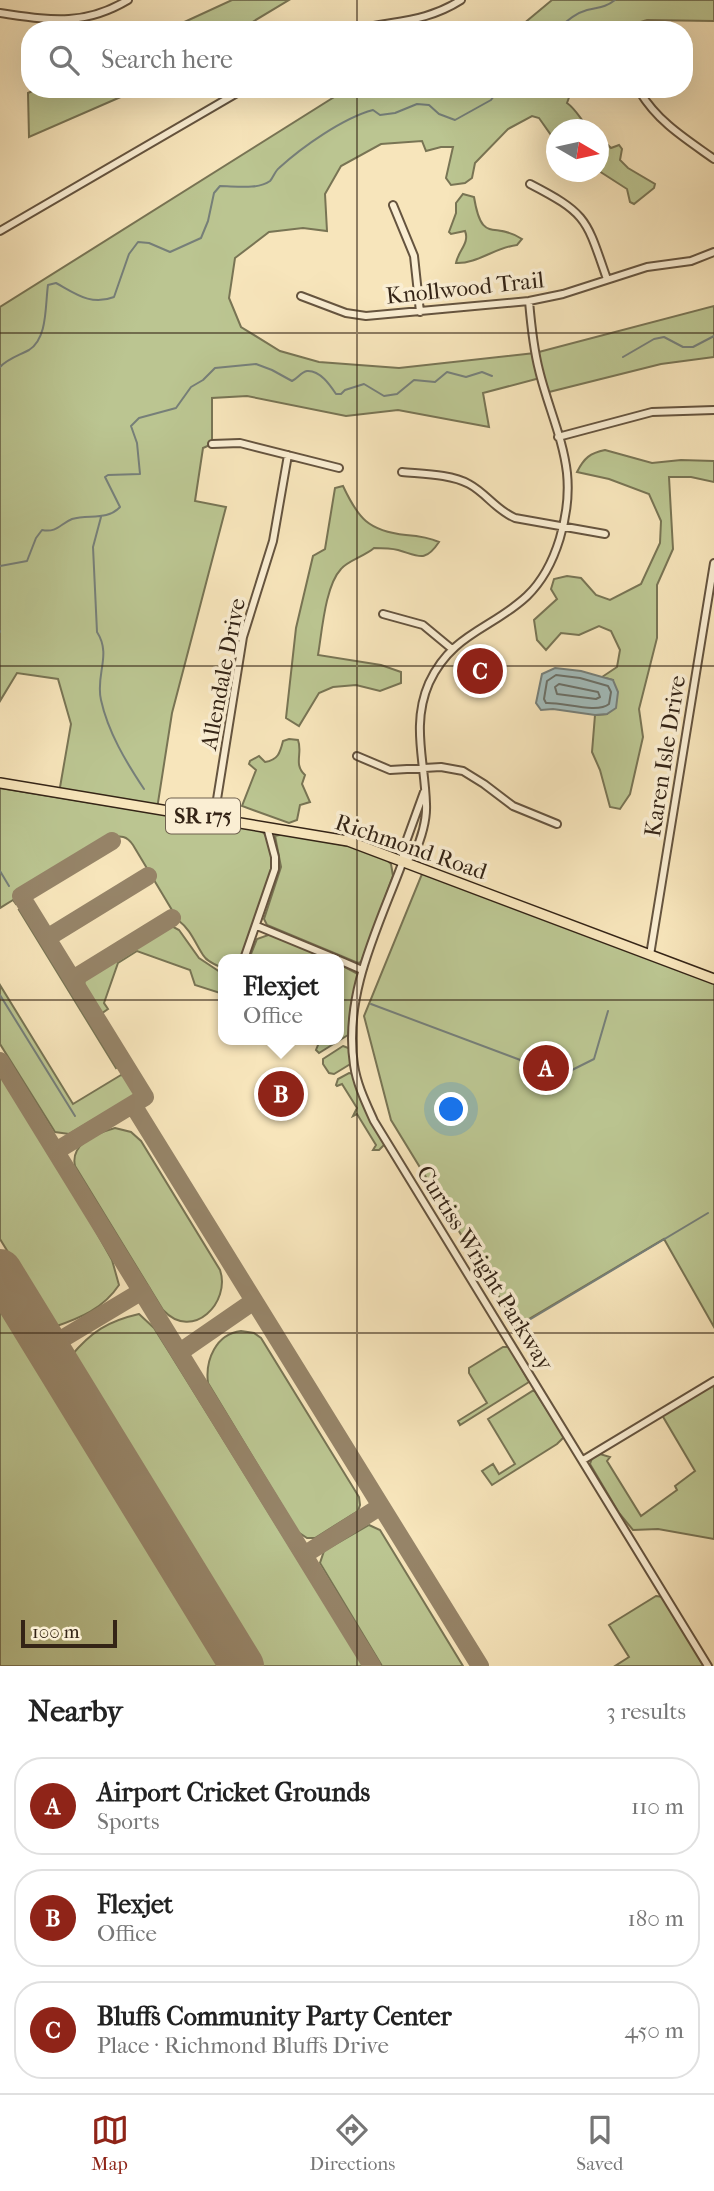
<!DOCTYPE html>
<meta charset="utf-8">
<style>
:root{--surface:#fff;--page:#f2f2f2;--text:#222;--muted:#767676;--line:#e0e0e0;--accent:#8f2418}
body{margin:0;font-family:"IM FELL French Canon",serif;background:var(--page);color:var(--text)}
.compass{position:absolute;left:546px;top:119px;width:63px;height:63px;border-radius:50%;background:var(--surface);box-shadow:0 7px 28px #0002;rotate:99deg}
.scale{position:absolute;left:21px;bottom:18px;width:96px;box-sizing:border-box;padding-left:7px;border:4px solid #342416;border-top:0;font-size:19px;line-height:24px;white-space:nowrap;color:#342416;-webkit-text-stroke:5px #faeed3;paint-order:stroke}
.you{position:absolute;left:452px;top:1110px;width:24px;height:24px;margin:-18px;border:5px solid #fff;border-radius:50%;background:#1a73e8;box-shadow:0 0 0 10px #1a73e833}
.badge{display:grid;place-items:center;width:46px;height:46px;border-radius:50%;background:var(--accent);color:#fff;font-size:23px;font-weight:700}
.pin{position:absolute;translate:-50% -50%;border:4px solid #fff;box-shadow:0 2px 7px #0006}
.popup{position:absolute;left:218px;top:954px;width:126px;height:91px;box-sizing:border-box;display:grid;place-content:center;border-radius:14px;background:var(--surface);filter:drop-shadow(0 2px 5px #0005);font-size:23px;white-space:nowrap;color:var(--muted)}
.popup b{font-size:26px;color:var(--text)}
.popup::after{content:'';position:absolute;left:50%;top:100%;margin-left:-14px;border:14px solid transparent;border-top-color:var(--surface)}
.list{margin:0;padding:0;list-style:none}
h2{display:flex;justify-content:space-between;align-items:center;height:91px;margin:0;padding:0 28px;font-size:30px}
h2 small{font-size:23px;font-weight:400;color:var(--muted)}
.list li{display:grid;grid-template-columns:46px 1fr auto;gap:21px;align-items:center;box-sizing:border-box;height:98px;margin:0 14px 14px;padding:0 14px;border:2px solid var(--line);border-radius:28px}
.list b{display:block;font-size:26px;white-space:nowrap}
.list p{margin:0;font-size:23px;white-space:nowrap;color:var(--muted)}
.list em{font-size:23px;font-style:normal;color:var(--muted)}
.icon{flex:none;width:38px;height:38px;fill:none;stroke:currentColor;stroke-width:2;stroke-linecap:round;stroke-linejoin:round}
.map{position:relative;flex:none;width:714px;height:1666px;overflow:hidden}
.search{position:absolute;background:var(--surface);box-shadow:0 7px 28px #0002;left:21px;right:21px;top:21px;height:77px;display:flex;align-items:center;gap:18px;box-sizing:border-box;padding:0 24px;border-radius:28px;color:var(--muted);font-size:26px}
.sheet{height:427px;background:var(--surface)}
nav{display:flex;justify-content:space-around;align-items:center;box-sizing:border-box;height:98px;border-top:2px solid var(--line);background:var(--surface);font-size:19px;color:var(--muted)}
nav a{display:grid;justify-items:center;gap:4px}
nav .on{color:var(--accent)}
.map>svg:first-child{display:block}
.green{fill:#bbc591;stroke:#787454;stroke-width:2}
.water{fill:#a2bcbb;stroke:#767f79;stroke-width:2}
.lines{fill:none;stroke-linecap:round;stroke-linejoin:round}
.shore{stroke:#6b7068;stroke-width:2}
.stream{stroke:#767f79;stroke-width:2}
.taxiway{stroke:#968468;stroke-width:18}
.runway{stroke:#968468;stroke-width:44}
.street-casing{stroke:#65543f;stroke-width:10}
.primary-casing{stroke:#342416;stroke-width:12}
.street{stroke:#faeed3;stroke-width:6}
.primary{stroke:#f7e5bb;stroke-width:9}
.grid{fill:none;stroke:#342416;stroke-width:2;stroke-opacity:0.55}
.labels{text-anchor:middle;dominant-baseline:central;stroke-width:7;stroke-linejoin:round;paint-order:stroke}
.shield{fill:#faeed3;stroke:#6f614f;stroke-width:2}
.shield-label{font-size:21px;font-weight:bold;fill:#342416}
.street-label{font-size:23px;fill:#342416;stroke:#faeed3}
</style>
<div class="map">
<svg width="714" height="1666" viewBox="0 0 714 1666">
<rect width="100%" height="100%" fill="#f7e5bb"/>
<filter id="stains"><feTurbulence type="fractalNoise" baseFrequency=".00286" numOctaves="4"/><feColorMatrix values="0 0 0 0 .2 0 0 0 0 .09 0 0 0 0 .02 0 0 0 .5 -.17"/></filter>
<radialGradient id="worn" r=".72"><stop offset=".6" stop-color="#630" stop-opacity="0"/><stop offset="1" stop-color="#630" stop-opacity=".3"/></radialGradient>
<path class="green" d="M232,0H289L239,30H167Z
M552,0H714V21L647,20L615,30H516Z
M37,89H139L29,137L28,93Z
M347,89H572L567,103C577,110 581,121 590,129L556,130V136L551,135L539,118L532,116L508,129L475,163L472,178L465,183L451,185L446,178L453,147H441L426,151L422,141L381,144L341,166L325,194L327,231L303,228L269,232L235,258L229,298L241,327L280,351L319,362L399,368L535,353L714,306V357L661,364L545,393L540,378L483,393L489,427L398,410L346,416L247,396L212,398V444L203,448L195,501L226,507L172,713L157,809L59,793L71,724L58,679L17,673L0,701V307Z
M599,136L611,148L619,145L622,149L620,160L628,168L655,184L654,188L634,204L630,202L627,189L599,171Z
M463,194L474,197C482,246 494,220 522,239L517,245C496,247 477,264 456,263C458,251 470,243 465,231L451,234L449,232L456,213V203Z
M605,450L652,463L681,460L714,461V482L691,477H669L673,549L657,585V638L639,709L643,737L630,794L620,809L610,807L600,770L592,752L595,715L607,714L613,680L602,677L617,667L620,650L611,631L599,626L579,635L561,633L546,650L537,640L534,620L557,599L551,589L554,579L567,576L581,578L596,595L610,600L641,584L660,543L661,521L649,494L609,479L577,472C584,458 590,453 605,450Z
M343,486C358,518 368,531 406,535C418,536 428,537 439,542C425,563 419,556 398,550C390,548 382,548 374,548C365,556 347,561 341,569C325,586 322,632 318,655L381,665L401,672V683L380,691L356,685L333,687L319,693L299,726L286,718L296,628L313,556L325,549L335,488Z
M289,739L298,740C303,753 293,764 305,775L302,784L310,802L300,805L297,820L289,823L242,806L256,770L249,764L250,761L259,756L265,762C278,760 280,753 283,741Z
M0,788L258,830L264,833L269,842L273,869L241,959H223V968C216,965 207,962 203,955C195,943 191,930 178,920L133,845C127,836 121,835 110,838L20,895L21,902L16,904L13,900L0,908Z
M283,834L354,847L387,860L391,864L393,876L361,962L358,963L267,925L264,919L281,867L275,836Z
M424,869L714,979V1327L664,1239L517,1326L391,1120L364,1016Z
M23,909L27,912L119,1060V1066L116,1068L19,910Z
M168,924L179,930L199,958L223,974V994L195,985L190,970L137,951L118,963L104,1003L108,1009L98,1016C90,1002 80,992 86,976Z
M271,934L328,959H249L257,939Z
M339,964L358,974L348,1035L319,1053L316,1050L320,1040H339Z
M0,985L73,1104L121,1075L129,1077L137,1090L133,1096L69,1134L55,1132L0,1044Z
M343,1046L351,1049L352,1063L334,1074L329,1073L323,1064V1059Z
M349,1073L353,1074L386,1143L379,1150H373L376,1145L357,1114L353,1116L357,1108L342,1084L337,1086L336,1085L338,1079Z
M0,1075L71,1187L112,1260L119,1285C103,1309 80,1318 54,1327L0,1239Z
M115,1128L131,1132L141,1141L220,1270C231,1302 193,1342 163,1310L75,1166C70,1144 97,1133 115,1128Z
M0,1298L226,1666H0Z
M139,1314L154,1328L171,1355L364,1666H262L71,1356C91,1332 108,1321 139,1314Z
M241,1331L254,1333L261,1338L359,1497L360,1505L358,1511L315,1538H307L298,1532L208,1383C205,1360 216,1334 241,1331Z
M503,1347H509L529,1382L460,1425L458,1421L487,1403L469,1373V1368Z
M714,1385V1539L658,1529L633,1530L619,1513L590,1464L592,1458L600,1454L610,1457L607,1461L641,1516L677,1490L675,1486L695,1471L662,1415Z
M534,1390L564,1437L557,1444L492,1485L482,1471L493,1464L499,1474L515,1464L488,1419Z
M369,1525L380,1530L463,1666H382L320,1563L324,1551Z
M656,1596L663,1597L704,1666H615L629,1657L609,1625Z"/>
<path class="water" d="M555,668L581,671L613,680L618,692L616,708L607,714L595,715L553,709L541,710L536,703L542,674Z"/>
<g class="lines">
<path class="shore" d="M556,675L580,678L608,686L611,692L609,704C597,714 563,702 546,703L544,699L547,681Z
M559,684L598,692L600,697L596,699L557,694L555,687Z"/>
<path class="stream" d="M557,30C565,22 576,13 587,10C598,7 605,8 615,0
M623,357L654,339L664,337L683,347H693L714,336
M0,367C9,358 18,356 29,350C48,338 45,305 48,285L56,283C76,294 91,306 114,297L129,254L138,242L149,243L170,252L201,238L208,221L214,193L220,186C234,186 258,190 270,181C273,178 275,171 279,168C302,147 343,118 373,110L380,115L395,113L417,104L429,105L439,114L455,120L491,100L499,89
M101,517L93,547L97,632C112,655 95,675 101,700C108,732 126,762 144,789
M0,566L27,561L36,538L42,530C57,533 60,524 72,519C89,514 107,521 120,507L105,477L108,475L140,474L137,443L131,426L139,418L176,408L191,387L203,380L215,368L256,364L272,370L292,381C298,378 301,372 307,371C320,370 330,385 336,394H341L345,390L364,384L384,396L397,394L414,380L435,382L447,372L466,377L482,372L492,376
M0,631V632
M0,871L9,886
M0,995L75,1116
M371,1004L555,1073L572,1070L594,1059L608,1011
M514,1329L708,1213"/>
<path class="taxiway" d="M47,938L148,876
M73,979L172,918
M0,1061L372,1666
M133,1105L480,1666
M56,1151L145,1097L21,896L112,841
M47,1348L142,1291
M180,1352L254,1301
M304,1555L381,1506"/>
<path class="runway" d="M0,1271L242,1666"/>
<defs>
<path id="street" d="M0,13C49,20 83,27 128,0
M355,30C394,20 425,23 461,0
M640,92C658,122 686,139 714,159
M530,184C588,214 586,219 607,279
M393,205L414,256L420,312
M0,231L244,89
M301,296L346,313L366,316L529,301L563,294L647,267L691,261L714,252
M558,437L652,412L714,410
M212,444L240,443L339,468
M402,472C423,474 451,474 469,484C486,493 496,510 515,518L605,534
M383,614L423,625L452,649
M357,756L390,770L441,767L463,771L484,784L513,806L557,824
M424,792L403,850V861C379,926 343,994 354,1065C357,1085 366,1103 374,1121L708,1666
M214,818L243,637L273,541L288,455
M403,861L414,855C421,839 427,822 426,804C425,762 411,724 429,683C452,633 492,629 527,596C557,567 571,513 567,473C563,438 547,404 539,370C533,347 531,324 529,301
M257,926L337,959
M650,955L714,563
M244,959L275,869V857L267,827
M339,960L362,970
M583,1460L714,1381"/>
<path id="primary" d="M0,783L348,841L714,979"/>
</defs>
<use href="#street" class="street-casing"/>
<use href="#primary" class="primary-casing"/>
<use href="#street" class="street"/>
<use href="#primary" class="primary"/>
</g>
<path class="grid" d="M357,0V30M357,89V1666M0,333H714M0,666H714M0,1000H714M0,1333H714"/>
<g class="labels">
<rect class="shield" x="166" y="798.5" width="74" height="35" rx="5"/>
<g class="shield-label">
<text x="203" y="816">SR 175</text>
</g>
<g class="street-label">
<text transform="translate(465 288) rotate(-6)">Knollwood Trail</text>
<text transform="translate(223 674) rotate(-79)">Allendale Drive</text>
<text transform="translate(665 756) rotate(-81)">Karen Isle Drive</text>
<text transform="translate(411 847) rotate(19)">Richmond Road</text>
<text transform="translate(485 1268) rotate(58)">Curtiss Wright Parkway</text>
</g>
</g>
<rect width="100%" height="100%" filter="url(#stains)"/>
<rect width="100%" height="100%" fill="url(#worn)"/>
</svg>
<svg class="compass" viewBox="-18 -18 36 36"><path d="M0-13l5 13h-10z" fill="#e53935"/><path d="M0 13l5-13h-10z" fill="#767676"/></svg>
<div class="scale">100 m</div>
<div class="you"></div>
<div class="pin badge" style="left:546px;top:1068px">A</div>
<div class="pin badge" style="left:281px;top:1094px">B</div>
<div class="popup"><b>Flexjet</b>Office</div>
<div class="pin badge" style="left:480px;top:671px">C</div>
<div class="search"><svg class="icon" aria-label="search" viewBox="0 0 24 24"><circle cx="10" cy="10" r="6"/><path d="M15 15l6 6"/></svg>Search here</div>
</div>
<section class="sheet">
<h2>Nearby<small>3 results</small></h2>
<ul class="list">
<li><span class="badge">A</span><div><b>Airport Cricket Grounds</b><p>Sports</p></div><em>110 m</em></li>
<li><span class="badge">B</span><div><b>Flexjet</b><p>Office</p></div><em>180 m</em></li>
<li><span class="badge">C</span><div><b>Bluffs Community Party Center</b><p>Place · Richmond Bluffs Drive</p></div><em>450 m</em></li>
</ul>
</section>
<nav>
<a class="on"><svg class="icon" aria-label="map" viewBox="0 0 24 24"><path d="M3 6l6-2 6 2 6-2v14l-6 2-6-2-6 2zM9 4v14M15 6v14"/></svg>Map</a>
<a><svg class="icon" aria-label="directions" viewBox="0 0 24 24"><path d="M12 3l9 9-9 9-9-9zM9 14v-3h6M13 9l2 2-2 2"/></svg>Directions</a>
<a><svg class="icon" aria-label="saved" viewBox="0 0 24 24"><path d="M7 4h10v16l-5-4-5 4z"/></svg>Saved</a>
</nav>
